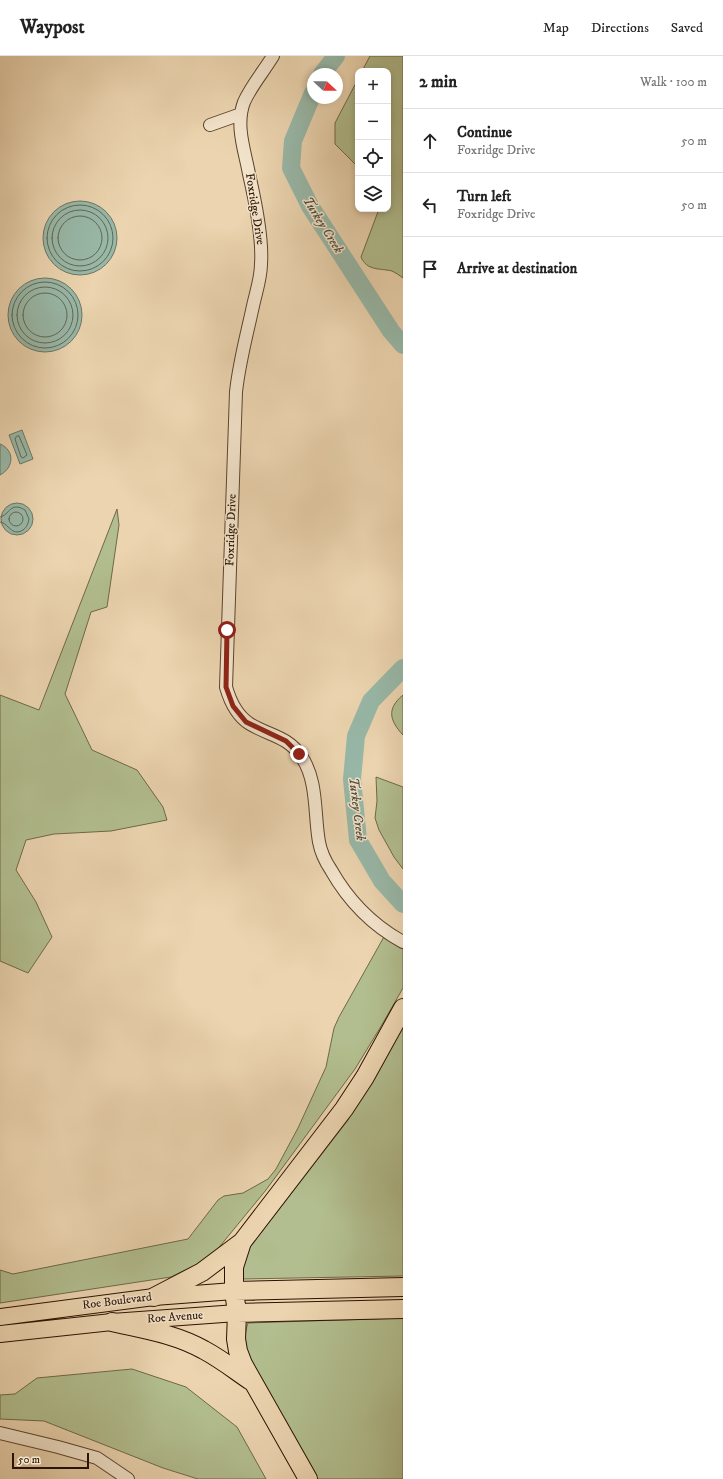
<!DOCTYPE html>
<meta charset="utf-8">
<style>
:root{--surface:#fff;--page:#f6f6f6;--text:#222;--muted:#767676;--line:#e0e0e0}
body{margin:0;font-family:"IM FELL DW Pica",serif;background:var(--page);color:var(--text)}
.controls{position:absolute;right:12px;top:12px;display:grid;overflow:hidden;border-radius:8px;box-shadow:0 2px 6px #0003}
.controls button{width:36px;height:36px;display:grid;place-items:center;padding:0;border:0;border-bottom:1px solid var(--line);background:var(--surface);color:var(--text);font:20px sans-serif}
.compass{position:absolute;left:307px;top:12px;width:36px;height:36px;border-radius:50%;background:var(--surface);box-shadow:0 2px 6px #0003;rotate:112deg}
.scale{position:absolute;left:12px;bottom:10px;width:77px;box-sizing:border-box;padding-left:4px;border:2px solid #2c1302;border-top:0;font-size:11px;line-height:14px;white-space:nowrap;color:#2c1302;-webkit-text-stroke:3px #f2e3cb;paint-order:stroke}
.stop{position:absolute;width:12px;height:12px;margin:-9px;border:3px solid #8f2418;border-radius:50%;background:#fff}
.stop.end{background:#8f2418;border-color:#fff;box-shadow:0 1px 4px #0008}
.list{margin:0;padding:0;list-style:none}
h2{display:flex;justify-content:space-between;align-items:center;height:52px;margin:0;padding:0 16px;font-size:17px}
h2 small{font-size:13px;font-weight:400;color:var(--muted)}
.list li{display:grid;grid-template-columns:26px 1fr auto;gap:12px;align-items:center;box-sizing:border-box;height:64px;padding:0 16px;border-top:1px solid var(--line)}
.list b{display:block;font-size:15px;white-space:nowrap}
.list p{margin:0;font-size:13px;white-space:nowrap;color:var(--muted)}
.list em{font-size:13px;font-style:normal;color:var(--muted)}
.icon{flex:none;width:22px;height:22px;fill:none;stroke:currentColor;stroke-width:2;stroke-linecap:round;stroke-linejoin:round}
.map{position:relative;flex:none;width:403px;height:1423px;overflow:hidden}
header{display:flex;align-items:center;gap:24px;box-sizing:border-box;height:56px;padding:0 20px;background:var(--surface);border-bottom:1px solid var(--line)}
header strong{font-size:19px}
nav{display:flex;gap:22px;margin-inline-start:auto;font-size:14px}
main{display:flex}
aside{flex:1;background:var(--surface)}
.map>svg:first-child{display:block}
.green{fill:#b2be8f;stroke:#6f6848}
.water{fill:#98b8a8;stroke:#6d7666}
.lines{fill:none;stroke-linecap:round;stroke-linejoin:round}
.shore{stroke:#626655;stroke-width:1}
.river{stroke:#98b8a8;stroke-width:18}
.minor-casing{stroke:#5c432d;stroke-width:14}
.major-casing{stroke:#2c1302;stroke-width:18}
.highway-casing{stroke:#2c1302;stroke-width:20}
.minor{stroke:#f2e3cb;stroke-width:12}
.major{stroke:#ebd4af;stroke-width:16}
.highway{stroke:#ebd4af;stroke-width:18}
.route{stroke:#8f2418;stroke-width:5}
.labels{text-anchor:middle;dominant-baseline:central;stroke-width:3;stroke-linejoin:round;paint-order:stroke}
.street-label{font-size:12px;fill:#2c1302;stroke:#f2e3cb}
.water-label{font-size:13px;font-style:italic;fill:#524d3c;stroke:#f2e3cb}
</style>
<header>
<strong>Waypost</strong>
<nav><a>Map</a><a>Directions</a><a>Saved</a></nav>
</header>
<main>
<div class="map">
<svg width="403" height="1423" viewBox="0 0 403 1423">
<rect width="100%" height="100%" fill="#ebd4af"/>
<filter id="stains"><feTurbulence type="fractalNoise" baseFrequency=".005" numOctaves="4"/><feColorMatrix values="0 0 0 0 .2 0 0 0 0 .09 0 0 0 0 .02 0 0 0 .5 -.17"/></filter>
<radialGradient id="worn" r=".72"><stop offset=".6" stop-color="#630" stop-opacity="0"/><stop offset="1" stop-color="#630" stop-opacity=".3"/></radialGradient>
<path class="green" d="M370,0H403V222C399,219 396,217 392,215C379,212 367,215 361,201L379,153H388V15H362Z
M358,23V111L335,88V67Z
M117,453L119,469L107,551L91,556L65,638L92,694L137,714L163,751L167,764L111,775L54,778L26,784L16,814L36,846L52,881L28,917L0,905V639L39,654Z
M403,639V679C390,665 386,653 403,639Z
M376,721L403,731V813L394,801L379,774L375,762L377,745Z
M385,879L403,890V932L380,972L355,1013L266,1134L216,1195L202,1206L171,1221L0,1247V1214L13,1218L188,1183L218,1144L224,1140L243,1137L268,1123L276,1113L298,1072L326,1011L334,972L339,961Z
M403,967V1220L242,1223L243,1207L247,1195L348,1064Z
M403,1262V1423H315L248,1299C245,1287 244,1278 248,1267Z
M132,1313L186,1331L237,1371L266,1423H198L163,1412L44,1365L0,1363V1339L15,1338L37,1322Z"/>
<path class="water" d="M43 182a37 37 0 1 1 74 0a37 37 0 1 1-74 0Z
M8 259a37 37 0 1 1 74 0a37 37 0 1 1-74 0Z
M22,374L33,403L20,408L9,379Z
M0,388C15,394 14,412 0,419Z
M1 463a16 16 0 1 1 32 0a16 16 0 1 1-32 0Z"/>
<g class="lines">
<path class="shore" d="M47 182a33 33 0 1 1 66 0a33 33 0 1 1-66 0Z
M52 182a28 28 0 1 1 56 0a28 28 0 1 1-56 0Z
M58 182a22 22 0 1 1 44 0a22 22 0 1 1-44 0Z
M12 259a33 33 0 1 1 66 0a33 33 0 1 1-66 0Z
M17 259a28 28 0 1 1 56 0a28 28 0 1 1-56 0Z
M23 259a22 22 0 1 1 44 0a22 22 0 1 1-44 0Z
M19,380L27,399L23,402L21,401L15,383L16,381Z
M9 463a7 7 0 1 1 14 0a7 7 0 1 1-14 0Z
M0,461C10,459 10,445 25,454L29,463C28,468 27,471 23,474C11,481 9,467 0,466"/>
<path class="river" d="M322,18L336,0
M313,37L293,85L291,112L310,150L391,275L403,289
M403,612L371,645L356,680L352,723L358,784L382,825L403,848"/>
<defs>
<path id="minor" d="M273,0C264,15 251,30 244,46C235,70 245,95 249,118C255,144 263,182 261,208C261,222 256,236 253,250C247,278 239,307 236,336L226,631C230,645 237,660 250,668C270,680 287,680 301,700C318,724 314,758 319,786C321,797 325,805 331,814C348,844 372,869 403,886
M210,69L241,58
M0,1377L58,1391L97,1402L128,1423"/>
<path id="major" d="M0,1261L154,1241L234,1235
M0,1278L112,1266L237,1257"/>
<path id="highway" d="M242,1186L234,1211V1235L237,1257L236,1283L238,1295L243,1308L308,1423
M234,1235L403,1231
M154,1241L202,1216L242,1186L344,1053L365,1021L403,952
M237,1257L403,1253
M112,1266C143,1273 176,1278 204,1294C221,1303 236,1315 251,1325"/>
</defs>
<use href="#minor" class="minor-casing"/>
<use href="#major" class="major-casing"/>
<use href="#highway" class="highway-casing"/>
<use href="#minor" class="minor"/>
<use href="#major" class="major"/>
<use href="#highway" class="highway"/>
</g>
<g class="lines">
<path class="route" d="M227,574L226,631L233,650L246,666L286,685L299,698"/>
</g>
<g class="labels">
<g class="street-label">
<text transform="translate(255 153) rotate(81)">Foxridge Drive</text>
<text transform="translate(231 474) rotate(-88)">Foxridge Drive</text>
<text transform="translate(117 1245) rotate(-7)">Roe Boulevard</text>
<text transform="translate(175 1261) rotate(-4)">Roe Avenue</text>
</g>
<g class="water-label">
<text transform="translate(323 169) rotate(58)">Turkey Creek</text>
<text transform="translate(357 753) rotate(83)">Turkey Creek</text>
</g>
</g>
<rect width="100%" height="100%" filter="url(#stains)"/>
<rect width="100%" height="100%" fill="url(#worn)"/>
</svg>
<div class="controls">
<button>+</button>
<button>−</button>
<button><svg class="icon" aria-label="locate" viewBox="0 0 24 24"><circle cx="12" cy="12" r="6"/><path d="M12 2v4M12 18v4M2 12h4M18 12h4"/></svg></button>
<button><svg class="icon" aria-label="layers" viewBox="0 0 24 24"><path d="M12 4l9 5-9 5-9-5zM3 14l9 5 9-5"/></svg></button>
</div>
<svg class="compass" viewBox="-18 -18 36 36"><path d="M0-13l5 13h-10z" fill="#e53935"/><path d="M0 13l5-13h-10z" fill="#767676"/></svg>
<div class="scale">50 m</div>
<div class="stop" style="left:227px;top:574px"></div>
<div class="stop end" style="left:299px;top:698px"></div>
</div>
<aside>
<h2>2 min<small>Walk · 100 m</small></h2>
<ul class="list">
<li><svg class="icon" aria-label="ahead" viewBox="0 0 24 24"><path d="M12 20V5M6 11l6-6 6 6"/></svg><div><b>Continue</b><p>Foxridge Drive</p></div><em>50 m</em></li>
<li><svg class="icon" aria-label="left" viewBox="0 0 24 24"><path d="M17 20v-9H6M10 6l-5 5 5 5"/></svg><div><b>Turn left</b><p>Foxridge Drive</p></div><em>50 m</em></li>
<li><svg class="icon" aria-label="arrive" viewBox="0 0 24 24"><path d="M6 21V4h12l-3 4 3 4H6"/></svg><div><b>Arrive at destination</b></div></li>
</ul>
</aside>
</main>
